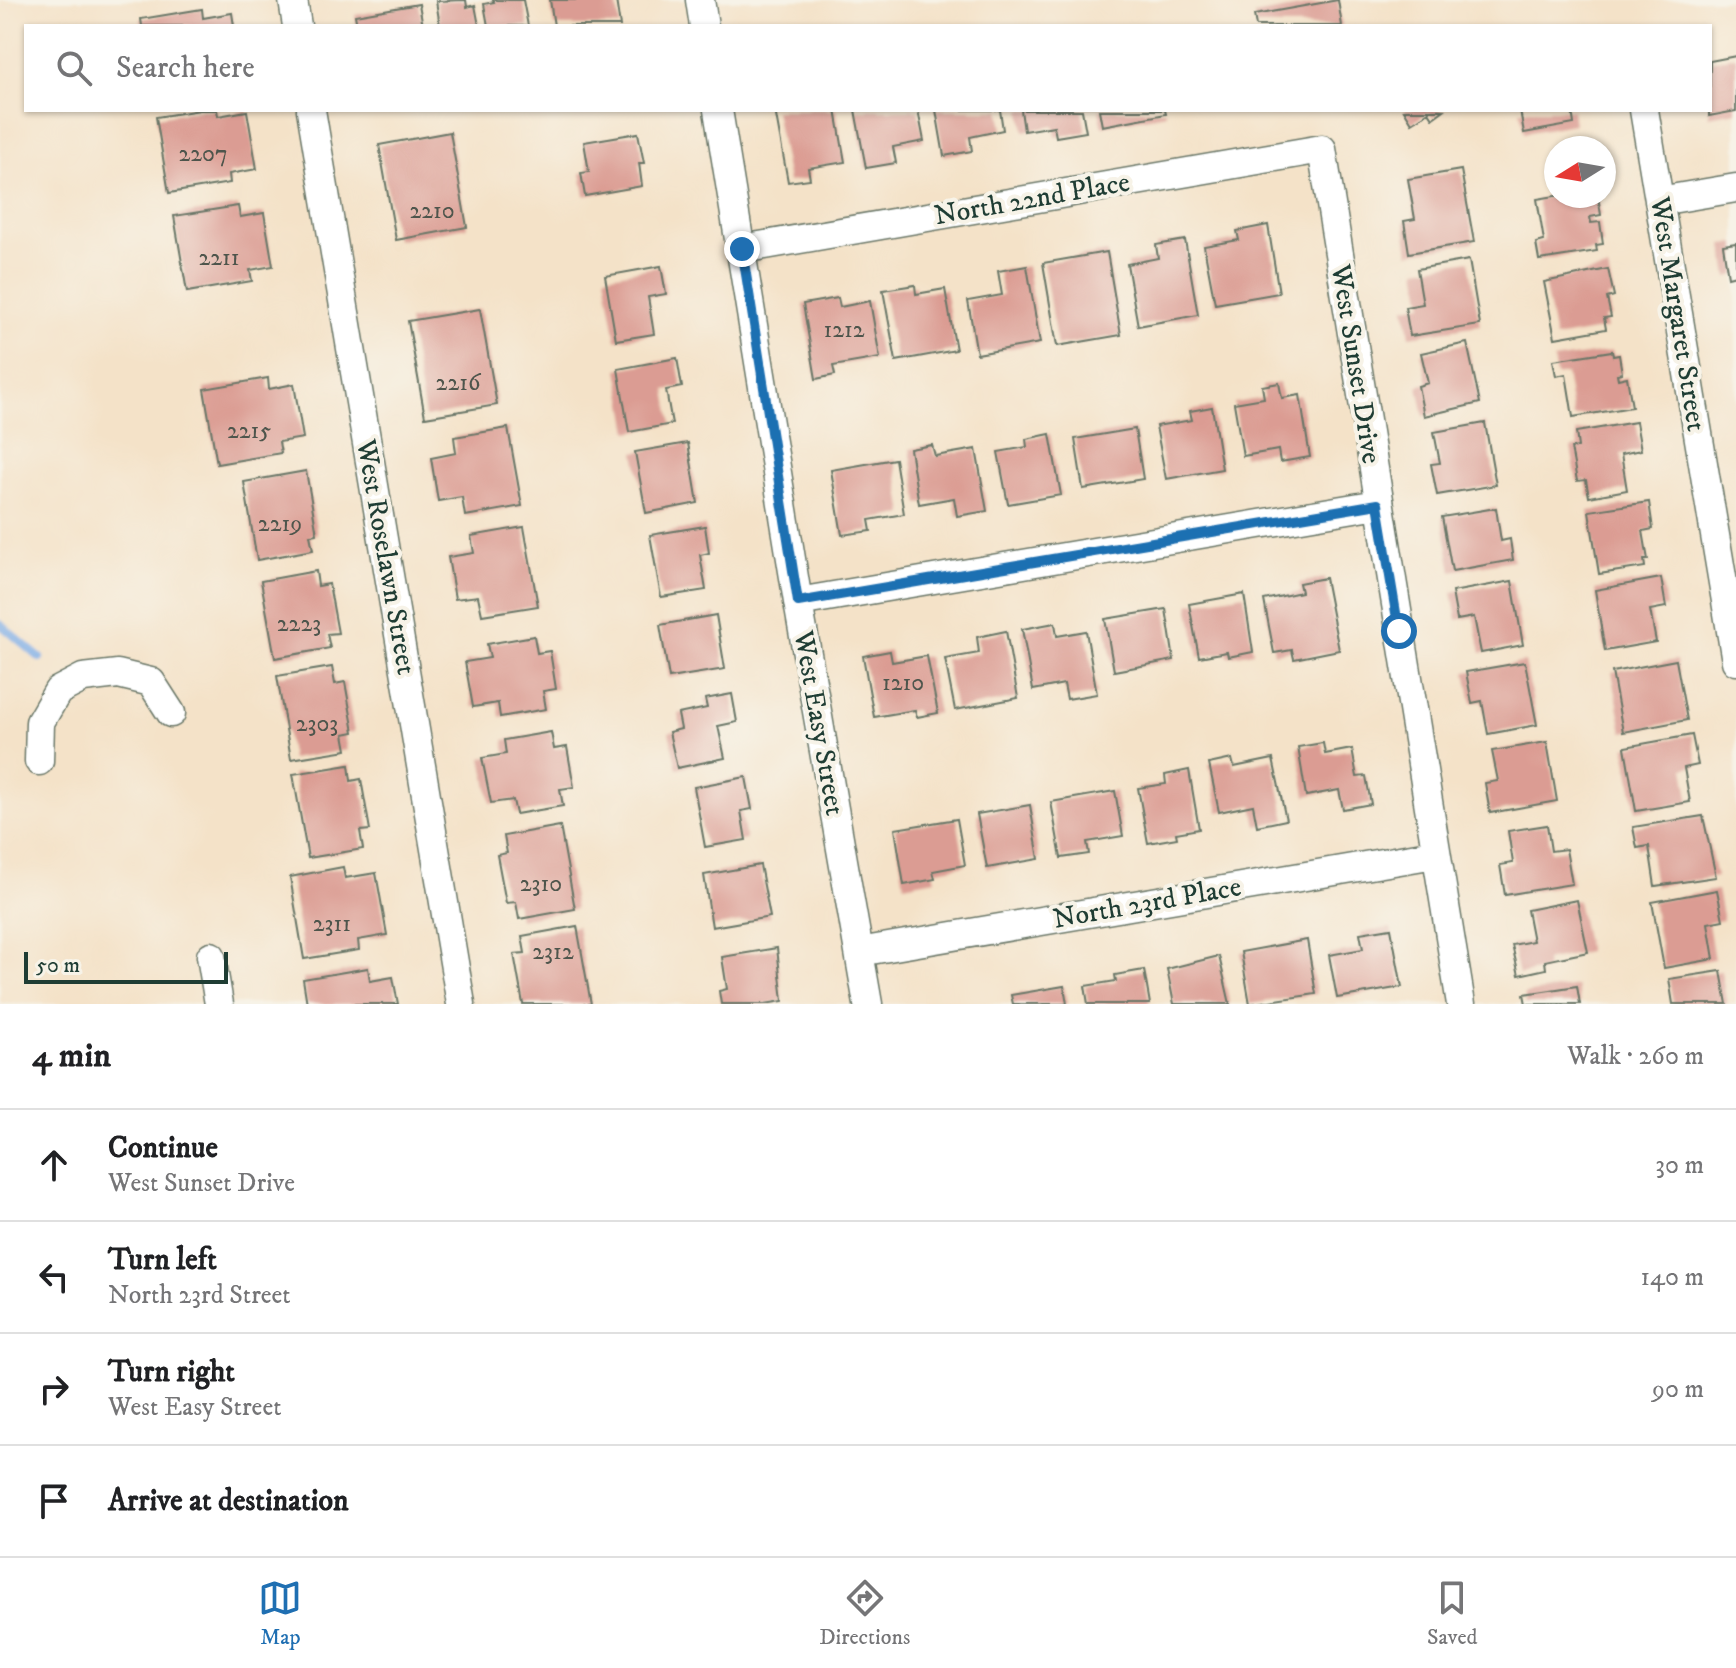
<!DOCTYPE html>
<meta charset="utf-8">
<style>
:root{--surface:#fff;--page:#f2f2f2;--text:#202124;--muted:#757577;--line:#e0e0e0;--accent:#1f6fb2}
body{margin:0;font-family:"IM FELL DW Pica",serif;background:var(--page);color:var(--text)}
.compass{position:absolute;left:1544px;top:136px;width:72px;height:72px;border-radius:50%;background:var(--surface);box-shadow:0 2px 6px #0004;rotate:259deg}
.scale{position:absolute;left:24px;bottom:20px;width:204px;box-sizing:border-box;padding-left:8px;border:4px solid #1f3d34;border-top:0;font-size:22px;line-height:28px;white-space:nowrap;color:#1f3d34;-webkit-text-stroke:6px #f7f3e8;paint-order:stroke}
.stop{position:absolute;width:24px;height:24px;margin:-18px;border:6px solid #1f6fb2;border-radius:50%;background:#fff}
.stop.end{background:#1f6fb2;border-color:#fff;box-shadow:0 2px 8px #0008}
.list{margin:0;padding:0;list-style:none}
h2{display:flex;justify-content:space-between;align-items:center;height:104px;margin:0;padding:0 32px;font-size:34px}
h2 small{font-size:26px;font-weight:400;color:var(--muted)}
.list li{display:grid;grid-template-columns:52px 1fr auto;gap:24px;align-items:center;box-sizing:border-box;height:112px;padding:0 32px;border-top:2px solid var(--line)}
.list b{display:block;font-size:30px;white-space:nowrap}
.list p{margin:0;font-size:26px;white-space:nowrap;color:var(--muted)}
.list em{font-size:26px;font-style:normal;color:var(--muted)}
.icon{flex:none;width:44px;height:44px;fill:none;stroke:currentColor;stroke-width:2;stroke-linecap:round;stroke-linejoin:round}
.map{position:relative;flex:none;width:1736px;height:1004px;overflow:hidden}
.search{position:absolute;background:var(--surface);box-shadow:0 2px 6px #0004;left:24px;right:24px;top:24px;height:88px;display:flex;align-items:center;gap:20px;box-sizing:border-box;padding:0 28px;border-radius:0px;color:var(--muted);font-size:30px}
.sheet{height:552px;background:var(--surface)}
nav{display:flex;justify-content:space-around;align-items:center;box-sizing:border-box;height:112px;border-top:2px solid var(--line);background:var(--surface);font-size:22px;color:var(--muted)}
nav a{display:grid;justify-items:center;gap:4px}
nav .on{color:var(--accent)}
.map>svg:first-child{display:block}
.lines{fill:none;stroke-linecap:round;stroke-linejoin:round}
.stream{stroke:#7bace6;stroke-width:8}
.building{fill:#db9c93}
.minor-casing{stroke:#6a7768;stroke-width:31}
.minor{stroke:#fff;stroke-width:28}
.route{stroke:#1f6fb2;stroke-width:10}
.labels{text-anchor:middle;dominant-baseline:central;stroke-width:8;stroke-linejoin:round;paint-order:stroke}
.number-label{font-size:24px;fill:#4e554c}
.street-label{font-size:28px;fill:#1f3d34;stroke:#f7f3e8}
</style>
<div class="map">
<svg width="1736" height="1004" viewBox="0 0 1736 1004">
<rect width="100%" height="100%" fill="#f7f3e8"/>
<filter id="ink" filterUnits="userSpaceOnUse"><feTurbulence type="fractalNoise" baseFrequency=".0125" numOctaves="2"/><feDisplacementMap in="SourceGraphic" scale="16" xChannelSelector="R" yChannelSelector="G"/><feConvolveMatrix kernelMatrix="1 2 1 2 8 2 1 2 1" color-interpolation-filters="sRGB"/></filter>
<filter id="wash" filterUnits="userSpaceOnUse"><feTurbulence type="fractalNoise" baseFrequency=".006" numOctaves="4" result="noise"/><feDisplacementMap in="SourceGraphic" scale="32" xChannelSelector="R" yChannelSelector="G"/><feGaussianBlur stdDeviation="1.8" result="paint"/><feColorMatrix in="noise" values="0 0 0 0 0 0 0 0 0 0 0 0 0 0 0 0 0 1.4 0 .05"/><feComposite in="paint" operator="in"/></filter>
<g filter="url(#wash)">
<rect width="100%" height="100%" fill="#f4e2c8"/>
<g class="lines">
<path class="stream" d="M0,624L40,658"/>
</g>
<g id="blocks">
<path class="building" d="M466,0L467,7L475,5L479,26H440L436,1Z
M493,0H523L528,26H488L484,4L494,2Z
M550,0H616L620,26H554Z
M1338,0L1342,26H1256L1254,15Z
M419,4L423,26H357L355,15Z
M202,9L203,18L232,13L234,26H142L141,19Z
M1736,56V111L1709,116L1710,61Z
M200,110H217L218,116L247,111L257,169L229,174L230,183L169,193L156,117Z
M775,110H836L845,162L808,168L810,179L788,182Z
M855,110H918L924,141L893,147L896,163L866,168Z
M936,110H1000L1003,130L970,137L972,151L944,156Z
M1021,110H1082L1086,132L1056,137L1054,126L1024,131Z
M1099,110H1165L1166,114L1102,126Z
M1404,110H1444L1433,118L1429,112L1412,123Z
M1520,110H1572L1574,124L1524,133Z
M450,132L467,227L396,240L379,145Z
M638,133L644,163H639L642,186L585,196L581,173L589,172L584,142Z
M1461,170L1474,242L1409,253L1404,221L1415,219L1408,179Z
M1555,196H1598L1601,215L1590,217L1591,223L1600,222L1603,244L1596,245L1597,251L1539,260L1536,243L1544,241L1537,199Z
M238,206L240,217L264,213L273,266L250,270L252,281L187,292L174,216Z
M1268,225L1279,293L1215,304L1204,246L1239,240L1237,231Z
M1185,240L1198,315L1138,326L1127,264L1158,258L1156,245Z
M1736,243V275L1728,277L1723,245Z
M1107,252L1121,335L1057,346L1043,263Z
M1469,260L1480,325L1410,336L1405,307L1423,304L1417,269Z
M661,266L666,294L648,297L654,334L616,340L605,276Z
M1027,266L1040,343L977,354L968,301L1002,295L998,271Z
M1608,269L1614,296L1607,298L1611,317L1604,318L1606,329L1555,338L1544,282Z
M915,285L916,294L945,289L956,350L896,361L883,290Z
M838,298L840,307L870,301L880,358L833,366L835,375L816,379L803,304Z
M480,309L497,405L425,417L408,321Z
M1467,343L1480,403L1424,416L1418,386L1428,383L1421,353Z
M1612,351L1613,356L1619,355L1622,373L1617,374L1618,379L1627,377L1632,407L1573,417L1566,374L1556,376L1553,360Z
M677,358L682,387L666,390L672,424L629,432L618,369Z
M268,378L269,389L294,384L303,438L279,442L281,453L217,464L204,389Z
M1279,383L1282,398L1300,395L1310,457L1280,462L1278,450L1243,456L1234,403L1264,398L1262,386Z
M1212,407L1222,469L1166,479L1156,426L1192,420L1190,411Z
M1636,422L1641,450L1621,454L1627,490L1589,497L1586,480L1577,481L1571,448L1578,447L1576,432Z
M1485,423L1496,485L1437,495L1431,464L1440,463L1434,432Z
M508,428L522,506L465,516L462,497L438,501L431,458L456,453L454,437Z
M1135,429L1143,479L1083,489L1075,439Z
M1050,434L1061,495L1008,504L998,452L1027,447L1026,439Z
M688,443L698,503L646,513L635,452Z
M932,445L935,456L976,449L987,511L957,516L954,498L919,504L910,449Z
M895,459L904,514L869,520L871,531L842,535L831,470Z
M306,471L317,534L310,535L313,550L257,560L244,482Z
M1649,502L1653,529L1643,531L1648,560H1644L1645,567L1599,574L1589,511Z
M1496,508L1501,541L1510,539L1513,560L1452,571L1442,517Z
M705,526L709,553L700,555L706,590L661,597L650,535Z
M524,527L538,606L482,615L478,596L455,599L448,557L474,553L471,536Z
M316,571L318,586L329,584L338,633L327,634L330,648L275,658L261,581Z
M1325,578L1339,650L1294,659L1292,650L1274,653L1264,600L1301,592L1299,583Z
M1661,578L1666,607L1650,610L1656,642L1605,651L1595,590Z
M1512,581L1523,645L1481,653L1474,617L1457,620L1452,592Z
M1244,594L1253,652L1228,657L1227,652L1199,657L1189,604Z
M1166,609L1174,660L1114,671L1105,619Z
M716,615L725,669L669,678L660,625Z
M1055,623L1057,636L1086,631L1097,694L1067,699L1064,684L1033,690L1022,629Z
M1006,631L1018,698L955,710L945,659L979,653L977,637Z
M534,636L537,653L550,651L556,689L543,691L546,709L500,717L498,703L473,707L465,662L490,658L487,644Z
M890,651L892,662L927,656L938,713L917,717L915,710L874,717L863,656Z
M1676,660L1687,720L1623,732L1612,672Z
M1525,662L1537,725L1488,734L1482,701L1472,703L1466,672Z
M332,667L335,684L345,682L354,732L344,734L347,750L291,759L277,676Z
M732,694L737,722L718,726L725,758L677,768L669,732L681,729L678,714L707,708L705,699Z
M551,732L554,749L567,747L574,787L560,789L563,806L516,814L513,800L491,803L482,758L506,754L504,740Z
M1692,735L1698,765L1684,768L1690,802L1636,811L1625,747Z
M1547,742L1557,801L1490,813L1485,783L1498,781L1492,751Z
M1323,743L1325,754L1352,749L1357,777L1366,776L1371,804L1343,809L1339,790L1306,796L1298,747Z
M1232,759L1234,767L1273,759L1286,820L1257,826L1253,805L1219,812L1209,764Z
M349,765L351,781L361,779L370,830L360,831L363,849L308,858L293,774Z
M1189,770L1199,829L1176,833L1177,838L1148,843L1138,788L1166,784L1165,775Z
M746,777L752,809L741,811L746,840L705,847L694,787Z
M1115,791L1123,836L1087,842L1089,854L1061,858L1051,802Z
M1030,805L1039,859L987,868L977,814Z
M1703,816L1716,877L1655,886L1649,846L1637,848L1633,827Z
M957,819L965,865L933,871L935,879L904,885L895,829Z
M1547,825L1551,851L1566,849L1572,884L1505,895L1500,865L1513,863L1508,831Z
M560,826L575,909L519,919L516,902L506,903L497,855L507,853L504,836Z
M760,865L770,917L712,927L704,875Z
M343,867L345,878L376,873L387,935L358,940L359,950L304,959L290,877Z
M1717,890L1723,920L1708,923L1714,959L1664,968L1652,902Z
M1577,900L1588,952L1545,961L1546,969L1519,975L1512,945L1533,941L1527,910Z
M577,926L591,1004H523L514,954L525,953L522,936Z
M1391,928L1402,987L1337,998L1329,955L1363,949L1360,933Z
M1307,940L1316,994L1250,1004L1241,952Z
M777,948L783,1001L765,1004H721L719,991L727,989L722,957Z
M1219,956L1230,1004H1174L1167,969Z
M368,968L370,981L393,977L398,1004H307L303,979Z
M1144,970L1150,1004H1088L1085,986L1116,981L1115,975Z
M1721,971L1727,1004H1673L1669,979Z
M1064,986L1067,1004H1013L1011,995Z
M1577,986L1580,1004H1526L1524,994Z"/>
</g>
</g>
<g filter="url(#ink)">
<use href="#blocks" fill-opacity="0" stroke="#6a7768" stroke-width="2"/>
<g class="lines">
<defs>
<path id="minor" d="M293,0L297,26
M700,0L704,26
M311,110L461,1004
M718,110L798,602L868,1004
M1644,110L1736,661
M1659,201L1736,188
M742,249L1322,149L1461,1004
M798,602L1378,504
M39,761L40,722L58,691L83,678L118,674L151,682L171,713
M859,952L1435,854
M211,956L219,1004"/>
</defs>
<use href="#minor" class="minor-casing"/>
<use href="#minor" class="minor"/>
</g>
</g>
<g class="lines" filter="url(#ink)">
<path class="route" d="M742,249L798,602L1378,504L1399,631"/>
</g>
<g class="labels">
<g class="number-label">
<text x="203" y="154">2207</text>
<text x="432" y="211">2210</text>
<text x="219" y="258">2211</text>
<text x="844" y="330">1212</text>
<text x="458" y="383">2216</text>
<text x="249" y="431">2215</text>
<text x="280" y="524">2219</text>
<text x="299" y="624">2223</text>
<text x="903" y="683">1210</text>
<text x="317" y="724">2303</text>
<text x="541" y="884">2310</text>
<text x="332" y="924">2311</text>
<text x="553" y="952">2312</text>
</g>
<g class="street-label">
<text transform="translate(1032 199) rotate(-10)">North 22nd Place</text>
<text transform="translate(1678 314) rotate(81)">West Margaret Street</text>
<text transform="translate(1356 364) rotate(81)">West Sunset Drive</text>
<text transform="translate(386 557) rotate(80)">West Roselawn Street</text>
<text transform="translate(819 723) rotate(80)">West Easy Street</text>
<text transform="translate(1147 903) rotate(-10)">North 23rd Place</text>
</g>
</g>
</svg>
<svg class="compass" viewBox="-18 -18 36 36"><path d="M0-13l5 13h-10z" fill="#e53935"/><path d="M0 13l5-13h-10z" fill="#757577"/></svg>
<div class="scale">50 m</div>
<div class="stop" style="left:1399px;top:631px"></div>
<div class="stop end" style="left:742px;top:249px"></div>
<div class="search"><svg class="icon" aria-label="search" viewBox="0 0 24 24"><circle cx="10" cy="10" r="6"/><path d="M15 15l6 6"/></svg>Search here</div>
</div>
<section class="sheet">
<h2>4 min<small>Walk · 260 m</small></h2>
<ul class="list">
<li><svg class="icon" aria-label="ahead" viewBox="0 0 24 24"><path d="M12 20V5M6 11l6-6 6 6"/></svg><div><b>Continue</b><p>West Sunset Drive</p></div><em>30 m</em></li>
<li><svg class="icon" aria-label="left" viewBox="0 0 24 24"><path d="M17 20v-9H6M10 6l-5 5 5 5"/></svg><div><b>Turn left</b><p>North 23rd Street</p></div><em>140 m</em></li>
<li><svg class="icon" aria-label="right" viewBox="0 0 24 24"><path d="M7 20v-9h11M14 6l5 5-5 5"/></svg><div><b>Turn right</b><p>West Easy Street</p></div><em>90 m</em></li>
<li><svg class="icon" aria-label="arrive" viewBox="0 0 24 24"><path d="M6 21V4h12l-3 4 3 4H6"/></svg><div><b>Arrive at destination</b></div></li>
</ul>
</section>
<nav>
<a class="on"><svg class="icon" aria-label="map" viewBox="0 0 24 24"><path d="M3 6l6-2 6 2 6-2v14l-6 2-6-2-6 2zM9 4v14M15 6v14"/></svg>Map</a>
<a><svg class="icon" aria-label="directions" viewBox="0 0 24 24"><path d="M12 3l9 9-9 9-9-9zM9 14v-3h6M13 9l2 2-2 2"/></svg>Directions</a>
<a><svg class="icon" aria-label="saved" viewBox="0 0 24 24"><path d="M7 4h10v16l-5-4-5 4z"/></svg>Saved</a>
</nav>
